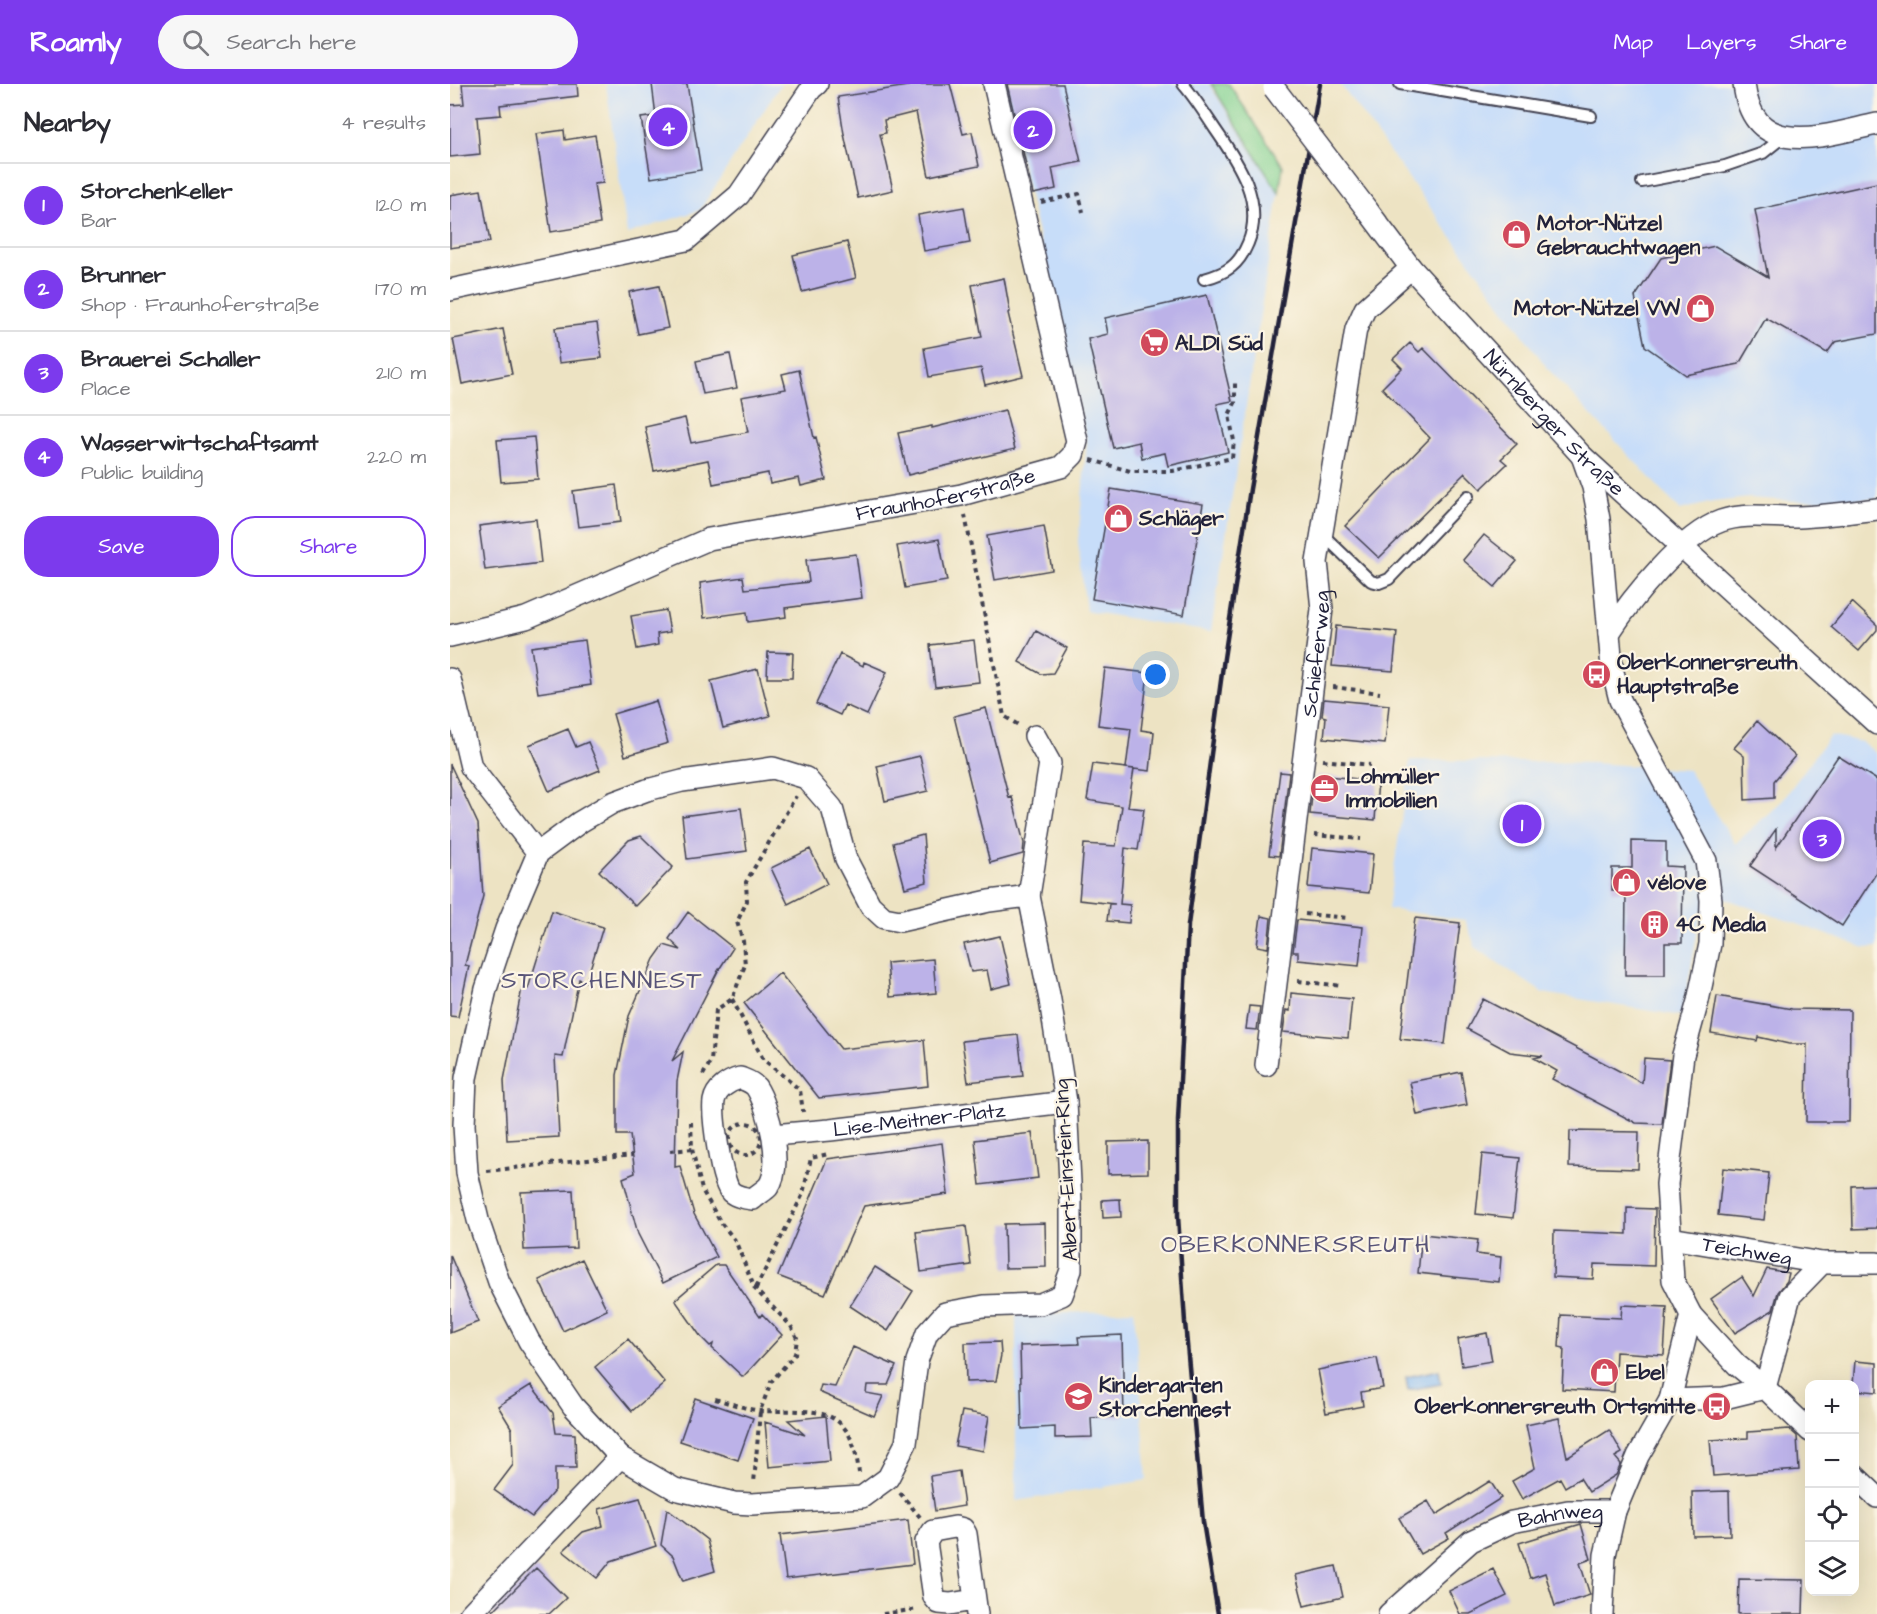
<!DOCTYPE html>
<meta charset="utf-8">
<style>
:root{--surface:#fff;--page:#f7f7f7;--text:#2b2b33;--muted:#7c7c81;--line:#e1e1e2;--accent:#7c3aed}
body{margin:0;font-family:"Architects Daughter",sans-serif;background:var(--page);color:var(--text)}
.controls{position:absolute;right:18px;bottom:18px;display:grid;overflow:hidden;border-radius:12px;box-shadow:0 6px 24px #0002}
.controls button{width:54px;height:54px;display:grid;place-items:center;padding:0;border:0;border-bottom:2px solid var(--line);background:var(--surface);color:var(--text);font:30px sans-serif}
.you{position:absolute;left:706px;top:591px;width:21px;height:21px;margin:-15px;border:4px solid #fff;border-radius:50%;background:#1a73e8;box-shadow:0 0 0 9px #1a73e833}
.badge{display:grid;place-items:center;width:39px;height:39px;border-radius:50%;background:var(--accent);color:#fff;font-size:20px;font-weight:700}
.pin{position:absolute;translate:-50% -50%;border:3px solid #fff;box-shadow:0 2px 6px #0006}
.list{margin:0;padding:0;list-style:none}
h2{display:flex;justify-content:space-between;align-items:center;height:78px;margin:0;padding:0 24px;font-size:26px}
h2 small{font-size:20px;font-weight:400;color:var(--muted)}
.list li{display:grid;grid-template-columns:39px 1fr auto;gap:18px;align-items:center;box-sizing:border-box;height:84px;padding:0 24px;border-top:2px solid var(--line)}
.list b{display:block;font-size:22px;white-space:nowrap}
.list p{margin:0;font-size:20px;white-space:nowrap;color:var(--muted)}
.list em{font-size:20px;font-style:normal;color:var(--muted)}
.actions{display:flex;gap:12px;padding:18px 24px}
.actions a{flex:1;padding:14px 0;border:2px solid var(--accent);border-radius:24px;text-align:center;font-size:21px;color:var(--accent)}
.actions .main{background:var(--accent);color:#fff}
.icon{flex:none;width:33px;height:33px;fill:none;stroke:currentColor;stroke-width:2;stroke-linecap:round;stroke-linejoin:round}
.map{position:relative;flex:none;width:1427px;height:1530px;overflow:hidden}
header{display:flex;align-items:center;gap:36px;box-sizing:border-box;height:84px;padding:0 30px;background:var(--accent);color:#fff}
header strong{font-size:28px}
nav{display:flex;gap:33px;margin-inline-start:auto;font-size:21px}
.search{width:420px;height:54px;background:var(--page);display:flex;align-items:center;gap:15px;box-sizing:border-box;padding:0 21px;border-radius:33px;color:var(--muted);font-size:22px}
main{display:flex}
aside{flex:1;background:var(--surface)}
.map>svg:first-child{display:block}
.built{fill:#c7ddf9}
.green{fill:#80d191;stroke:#517a66;stroke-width:1.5}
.water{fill:#87bcf6;stroke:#546f98;stroke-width:1.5}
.building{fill:#bcb2e8}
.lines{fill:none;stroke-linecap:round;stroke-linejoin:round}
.service-casing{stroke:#403f4f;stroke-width:14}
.minor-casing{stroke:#403f4f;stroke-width:24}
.path{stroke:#403f4f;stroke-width:4;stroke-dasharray:4.5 4.5;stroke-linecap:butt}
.service{stroke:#fff;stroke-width:10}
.minor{stroke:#fff;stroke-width:21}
.rail{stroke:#22223b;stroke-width:4.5}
.minor-bridge-casing{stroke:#403f4f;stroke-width:24;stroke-linecap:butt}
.minor-bridge{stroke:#fff;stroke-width:21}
.labels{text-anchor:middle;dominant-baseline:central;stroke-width:4.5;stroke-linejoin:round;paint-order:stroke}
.poi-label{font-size:21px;font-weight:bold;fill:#22223b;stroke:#fcf5e5;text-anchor:start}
.street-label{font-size:21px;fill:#22223b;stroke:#fcf5e5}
.quarter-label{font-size:24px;letter-spacing:1.5px;fill:#585478;stroke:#fcf5e5}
</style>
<header>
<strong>Roamly</strong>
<div class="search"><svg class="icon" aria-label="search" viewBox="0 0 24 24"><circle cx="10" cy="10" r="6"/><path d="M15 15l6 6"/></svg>Search here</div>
<nav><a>Map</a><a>Layers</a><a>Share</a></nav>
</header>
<main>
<aside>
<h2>Nearby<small>4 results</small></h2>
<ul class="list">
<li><span class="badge">1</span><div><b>Storchenkeller</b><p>Bar</p></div><em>120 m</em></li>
<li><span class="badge">2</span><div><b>Brunner</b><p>Shop · Fraunhoferstraße</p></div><em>170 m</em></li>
<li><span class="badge">3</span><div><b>Brauerei Schaller</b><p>Place</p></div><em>210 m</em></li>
<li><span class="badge">4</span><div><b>Wasserwirtschaftsamt</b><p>Public building</p></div><em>220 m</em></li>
</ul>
<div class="actions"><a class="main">Save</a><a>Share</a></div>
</aside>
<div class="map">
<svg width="1427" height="1530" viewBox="0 0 1427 1530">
<rect width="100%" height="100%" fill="#fcf5e5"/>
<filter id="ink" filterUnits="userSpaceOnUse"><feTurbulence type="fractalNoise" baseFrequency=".0167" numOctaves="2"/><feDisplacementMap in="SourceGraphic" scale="12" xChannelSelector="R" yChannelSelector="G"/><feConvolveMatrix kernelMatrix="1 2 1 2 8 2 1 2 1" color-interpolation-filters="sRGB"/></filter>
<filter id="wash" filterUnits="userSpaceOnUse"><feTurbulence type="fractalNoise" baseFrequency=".008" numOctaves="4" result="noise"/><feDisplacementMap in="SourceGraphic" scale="24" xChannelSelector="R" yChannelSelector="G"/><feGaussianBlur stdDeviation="1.35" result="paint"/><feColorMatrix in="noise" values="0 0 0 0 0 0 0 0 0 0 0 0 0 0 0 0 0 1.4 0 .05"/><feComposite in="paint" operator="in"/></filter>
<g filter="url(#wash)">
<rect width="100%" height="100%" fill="#ede3c3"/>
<path class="built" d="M156,0H331L250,126L177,150Z
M553,0H759L829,109L761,548L636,527L628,457L637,358Z
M890,0H1427V415L1343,417L1299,414L1263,418L1230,426L1098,285Z
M1380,651L1412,658L1427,670V863L1415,864L1274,814L1251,828L1232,932L1093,909L1026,864L1015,836L938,825L960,676L1144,679L1238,686L1285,760L1332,717Z
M684,1226L697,1396L566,1417V1231Z"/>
<path class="green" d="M761,0H779L833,82L829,109Z"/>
<path class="water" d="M989,1286L991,1300L958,1306L956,1293Z"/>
<g id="blocks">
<path class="building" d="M12,0H127L128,12L50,21L51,31L27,33L30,70L0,73V21L14,20Z
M202,0H237L251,86L201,94L191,34L206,32Z
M457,0H500L513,50L522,48L529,82L479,92L466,28L434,36L436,49L430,50L443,106L408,114L394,50L388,13L458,2Z
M557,0H613L631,78L602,84L606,105L583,110Z
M114,46L115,56L145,51L153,99L144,100L150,140L101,148L86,50Z
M1427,99V250L1385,258L1377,269L1316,234L1289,280L1236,291L1195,262L1185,213L1211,174L1265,162L1318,193L1305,126Z
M31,106L40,158L0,164V111Z
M514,123L520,159L474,167L468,131Z
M397,158L406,194L352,208L343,171Z
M554,194L560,228L558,229L573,292L535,301L531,284L479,293L474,264L532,253L522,201Z
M209,202L218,244L188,250L179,208Z
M757,211L782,317L767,320L778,368L718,382L715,369L692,374L689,358L663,364L638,255L658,250L655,234Z
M147,239L152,274L109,279L105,244Z
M53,245L62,290L12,300L3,255Z
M960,259L969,268L973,264L1067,360L1051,375L1057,380L1031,405L1015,389L929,474L895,442L980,354L932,304L952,284L943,275Z
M280,270L287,304L253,310L246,277Z
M349,286L364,354L366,353L376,396L351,402L349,394L320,400L318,389L263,400L258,376L204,387L195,343L235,334L241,359L298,348L291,313L336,305L332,290Z
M555,326L565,365L458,391L448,349L482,342V344Z
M84,353L88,395L51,398L47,356Z
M166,401L171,438L128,443L123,407Z
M661,405L753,420L734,531L642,515Z
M86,435L91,479L35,486L29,442Z
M594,442L602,486L545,496L537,452Z
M1034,451L1067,477L1045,503L1013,476Z
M489,455L497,497L455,504L447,462Z
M406,470L412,514L335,524L336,533L298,538L297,528L254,534L250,499L293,493L295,505L359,498L356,476Z
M1402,518L1427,541V546L1409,567L1381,543Z
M216,526L220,548L207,550L208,561L187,565L181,532Z
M886,542L947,548L943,587L882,582Z
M586,547L617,564L603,589L591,590L569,578Z
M135,556L141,601L88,609L81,563Z
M524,556L529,598L485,603L480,561Z
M318,568L343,569L342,594H317Z
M390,570L413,582L414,578L437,588L417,631L395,621L390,631L366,620Z
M655,584L698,589L691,646L704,648L700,687L676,684L681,645L648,641Z
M308,585L320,632L273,644L261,597Z
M874,615L939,621L935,660L874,654L876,633L872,632Z
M206,617L218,659L175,672L163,630Z
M536,624L559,714L562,713L574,759L573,770L540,779L504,632Z
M1307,637L1345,672L1324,697V714L1295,716L1294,672L1284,664Z
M118,645L126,663L138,658L150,686L99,707L79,661Z
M470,672L478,707L435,717L427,682Z
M1388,672L1427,696V788L1392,842L1300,782L1326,745V764Z
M0,680L28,740L33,812L15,881L19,882L8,933L0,932Z
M643,680L684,685L678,723L694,725L688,766L675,764L670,820L680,821L679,839L657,837L659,820H665L629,816L634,760L666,762L672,722L637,716Z
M830,688L839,689L829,772L819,771Z
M867,691L928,697L925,736L860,730L864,693H867Z
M291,724L297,767L237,775L232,732Z
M473,751L477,798L455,804L443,759Z
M191,752L223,783L185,822L149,787L179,756Z
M1182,757L1216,758V782L1233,783L1232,859H1215V891H1175L1176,807H1162V784H1182Z
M862,764L923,770L919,809L858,803Z
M360,765L377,800L338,820L321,784Z
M102,827L153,843L136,898L129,895L113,973L105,972L109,1053L57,1056L54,996L72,904L78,905Z
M238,828L283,864L268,887L222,977L233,968L227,997L225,1083L230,1082L244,1130L267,1173L213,1199L188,1150L173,1094L185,1089L180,1051H167V991L179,932L204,875L214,861L231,866L219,855Z
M811,832L821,834L818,864L807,862Z
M965,834L1010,839L995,960L950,955Z
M847,836L913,843L909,882L848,876V868H843Z
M550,852L561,900L541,905L537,886L521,888L514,860Z
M483,875L486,909L440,913L437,879Z
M330,889L391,965L474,956L478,1002L369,1014L294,919Z
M841,909L902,915L898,954L833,948L836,926L840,927Z
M1267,912L1342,925L1400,926L1399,1038H1356L1357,960H1339L1308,953L1307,957L1261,949Z
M1033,915L1192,999L1194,974L1220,976L1212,1040L1186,1039L1102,995L1107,987L1084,974L1093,972L1060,968L1017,945Z
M799,922L810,923L807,946L796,945Z
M568,951L573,992L518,998L512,957Z
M1011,988L1017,1021L967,1031L960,998L991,992L990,995L992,992Z
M1120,1047L1189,1048L1188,1085L1119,1083Z
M582,1049L588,1094L530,1101L525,1056Z
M698,1057V1089L658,1090V1058Z
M492,1059L498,1110L414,1122L375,1210L328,1192L377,1075Z
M1032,1070L1070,1074L1063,1134L1026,1130Z
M1273,1084L1319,1089L1314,1136L1268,1131Z
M1427,1101V1144L1403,1145L1402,1102Z
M123,1106L126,1164L74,1166L71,1108Z
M670,1115L671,1133L653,1134L652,1116Z
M1177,1124L1205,1125L1204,1182L1144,1180L1143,1195L1103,1193L1104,1147L1177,1150Z
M595,1139L596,1183L555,1184L554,1140Z
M516,1142L521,1181L471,1188L466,1148Z
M972,1150L1028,1156L1026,1170L1051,1173L1049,1198L968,1189Z
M0,1171L28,1238L0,1249Z
M132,1175L157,1226L113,1247L89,1196Z
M266,1181H274L310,1233L312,1230L332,1251L293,1293L262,1264L263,1260L260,1262L251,1253L225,1216Z
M425,1183L463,1207L438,1247L400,1222Z
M1317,1185L1339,1189L1337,1197L1328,1208L1323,1226L1285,1249L1261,1215L1292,1193L1304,1212Z
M1172,1221L1217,1223L1214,1271L1166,1268L1164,1308L1112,1305L1114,1264L1109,1263L1111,1231L1171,1234Z
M1037,1249L1042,1277L1012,1282L1008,1255Z
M672,1251L674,1332L641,1334L642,1353L605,1354V1343L572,1345L570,1262L629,1260L628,1253Z
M178,1255L215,1299L182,1327L145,1283Z
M550,1258L551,1271L546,1297L516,1298L515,1259Z
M403,1263L446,1282L438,1301H417L416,1309L433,1312L424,1332L369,1308L371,1301L385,1303Z
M927,1274L933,1304L911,1308L913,1322L876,1329L868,1286Z
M1405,1277L1427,1279V1308L1404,1306V1300H1403Z
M81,1301L103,1329L106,1349L125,1350L126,1384H105V1406L82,1433L44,1406L63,1381L62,1345L48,1322Z
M245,1314L303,1334L288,1376L230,1357Z
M512,1327L539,1332L533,1367L505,1362Z
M376,1332L380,1377L319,1383L315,1338L355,1351L338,1336Z
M1109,1334L1117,1373L1159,1346L1172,1369L1165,1373L1171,1380L1166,1391L1139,1408L1130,1394L1115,1403L1110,1394L1072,1415L1062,1397L1085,1384L1076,1341Z
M1339,1345L1347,1352L1349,1386L1263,1392L1260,1356L1298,1354V1348Z
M509,1387L514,1422L485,1427L480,1392Z
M1040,1397L1051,1414L996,1449L999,1454L970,1470L949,1434L978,1417L986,1431Z
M1279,1407L1280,1451L1243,1452L1242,1408Z
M190,1414L206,1462L161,1477L147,1494L113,1467L133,1448L153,1442L149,1425Z
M217,1425L257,1456L265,1487L233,1497L223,1472L211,1461Z
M458,1436L463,1480L336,1495L330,1451Z
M1131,1440L1141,1475L1130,1479L1140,1511L1105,1522L1095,1489L1080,1494L1069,1459Z
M886,1482L893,1513L854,1522L846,1491Z
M86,1484L116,1514L99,1530H40Z
M1043,1485L1057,1512L1020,1530H1010L999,1507Z
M1289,1495L1354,1496L1353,1530H1288Z"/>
</g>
</g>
<g filter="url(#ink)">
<use href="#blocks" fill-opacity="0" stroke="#403f4f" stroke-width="1.5"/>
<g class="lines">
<defs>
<path id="service" d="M733,0C745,14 755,30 765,45C788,78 815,118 798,159C789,181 777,189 754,195
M950,0L1141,32
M1192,98L1275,82L1313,69L1333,53
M872,450L921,497L929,499L939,495L1018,412"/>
<g id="minor">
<path d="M1294,0C1303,78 1375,51 1427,40"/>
<path id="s1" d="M918,127L961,184L1132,372L1427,640"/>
<path d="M0,206L236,156L289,111L361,5L367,0"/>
<path d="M1132,372L1143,403L1149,435L1162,584L1170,616L1256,777L1261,816L1260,860L1248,917L1233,971L1217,1100L1223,1196L1241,1231L1287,1281L1315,1304L1360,1347"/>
<path d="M1159,549C1182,514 1232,451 1271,437C1295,428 1325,434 1349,433C1375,432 1401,428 1427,425"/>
<path id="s2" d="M0,552L76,534L259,455L511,411L611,383L623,371L627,357L544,0"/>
<path d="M0,595L21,683L88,769"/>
<path d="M323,684L356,694L382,724L396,775L420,821L434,834L450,837L539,817L579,812L600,916L616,1018L621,1119V1186L612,1211L590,1220L534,1222L495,1229L477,1249L467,1277L456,1359L438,1394L412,1413L302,1420L284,1419L225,1405L170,1373L123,1322L79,1257L49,1198L28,1136L17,1089L14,1041L16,994L36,905L56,845L88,769L130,738L162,719L197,706L232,697Z"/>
<path d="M579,812L600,679L585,652"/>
<path id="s3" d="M816,981L872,525L867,478L906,245L915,225L961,184"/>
<path d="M290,994C295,996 302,998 306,1003C319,1023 334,1083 318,1103C314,1107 307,1111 303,1115C295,1114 287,1113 281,1108C271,1099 262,1031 264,1017C266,1005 279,997 290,994Z"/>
<path id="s4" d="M323,1051L380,1046L616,1018"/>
<path id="s5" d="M1220,1154L1372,1179"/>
<path d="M1315,1304L1340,1212L1372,1179H1427"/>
<path d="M1220,1316L1274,1314L1315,1304"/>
<path d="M1404,1391L1427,1413"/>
<path d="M524,1516L500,1520L489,1519L484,1513L476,1458L483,1447L505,1443L513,1445L516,1450L527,1530"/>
<path d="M20,1530L170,1373"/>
<path id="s6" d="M939,1530L1021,1457L1062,1438L1118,1427H1165"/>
<path d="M1152,1530L1155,1471L1165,1427L1188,1372L1220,1316L1241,1231"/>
</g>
</defs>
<use href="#service" class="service-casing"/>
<use href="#minor" class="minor-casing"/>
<path class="path" d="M591,118L629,110L633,128
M641,376L680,387H723L782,374L784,357L779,331L785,319V299
M515,431L554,632L570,642
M883,603L930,609
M873,676L920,681
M864,751L911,755
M855,830L899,834
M848,897L892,902
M282,915L313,975L350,1006L353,1028
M253,991L261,977L266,926L282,915L295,881L293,857L287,838L297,817L296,798L346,712
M241,1038L242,1065L252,1106L271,1139L285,1156L305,1205L341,1242L347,1254L345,1270L321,1298L310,1327L304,1399
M279 1055a16 16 0 1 1 32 0a16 16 0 1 1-32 0Z
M220,1067L243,1065
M37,1087L182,1071
M306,1204L353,1110L361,1074L378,1070
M265,1315C280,1319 296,1325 311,1327C323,1328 336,1326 349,1327C392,1327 404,1348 409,1389
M450,1409L470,1433
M433,1530L468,1525"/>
<use href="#service" class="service"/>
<use href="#minor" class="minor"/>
<path class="rail" d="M768,1530L753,1438L735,1238L728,1132V1036L738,841L774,574L800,405L870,0"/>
<defs>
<path id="minor-bridge" d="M824,4L918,127"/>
</defs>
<use href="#minor-bridge" class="minor-bridge-casing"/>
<use href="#minor-bridge" class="minor-bridge"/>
</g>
</g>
<defs>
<symbol id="shop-disc" viewBox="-11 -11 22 22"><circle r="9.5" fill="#d1495b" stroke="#fcf5e5"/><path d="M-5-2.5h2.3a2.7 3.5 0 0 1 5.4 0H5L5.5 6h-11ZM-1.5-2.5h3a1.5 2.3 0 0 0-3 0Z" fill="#fff"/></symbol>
<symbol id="supermarket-disc" viewBox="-11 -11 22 22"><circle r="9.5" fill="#d1495b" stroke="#fcf5e5"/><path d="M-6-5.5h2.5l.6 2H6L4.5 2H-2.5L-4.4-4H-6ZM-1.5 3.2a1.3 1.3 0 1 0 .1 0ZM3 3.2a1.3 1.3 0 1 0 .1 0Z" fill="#fff"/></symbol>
<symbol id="bus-disc" viewBox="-11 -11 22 22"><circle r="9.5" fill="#d1495b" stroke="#fcf5e5"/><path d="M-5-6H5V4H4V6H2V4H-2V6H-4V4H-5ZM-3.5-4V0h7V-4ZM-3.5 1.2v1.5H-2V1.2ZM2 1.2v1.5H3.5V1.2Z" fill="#fff"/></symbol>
<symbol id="office-disc" viewBox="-11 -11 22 22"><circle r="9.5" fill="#d1495b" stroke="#fcf5e5"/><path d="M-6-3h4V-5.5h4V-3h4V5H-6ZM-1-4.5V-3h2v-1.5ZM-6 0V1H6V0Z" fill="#fff"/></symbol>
<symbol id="building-disc" viewBox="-11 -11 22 22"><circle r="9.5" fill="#d1495b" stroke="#fcf5e5"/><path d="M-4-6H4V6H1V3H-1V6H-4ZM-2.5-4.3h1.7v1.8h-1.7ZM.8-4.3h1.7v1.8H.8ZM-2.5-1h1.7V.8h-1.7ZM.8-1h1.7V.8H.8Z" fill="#fff"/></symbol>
<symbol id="school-disc" viewBox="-11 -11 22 22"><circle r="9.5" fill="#d1495b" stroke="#fcf5e5"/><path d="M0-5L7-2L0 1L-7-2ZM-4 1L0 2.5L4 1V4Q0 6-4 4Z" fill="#fff"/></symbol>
</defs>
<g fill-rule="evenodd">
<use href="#shop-disc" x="1050" y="134" width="33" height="33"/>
<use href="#shop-disc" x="1234" y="208" width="33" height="33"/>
<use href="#supermarket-disc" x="688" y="242" width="33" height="33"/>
<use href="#shop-disc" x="652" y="418" width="33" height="33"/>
<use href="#bus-disc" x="1130" y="574" width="33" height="33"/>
<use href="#office-disc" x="858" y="688" width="33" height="33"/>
<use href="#shop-disc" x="1160" y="782" width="33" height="33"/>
<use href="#building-disc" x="1188" y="824" width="33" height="33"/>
<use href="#shop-disc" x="1138" y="1272" width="33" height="33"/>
<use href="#school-disc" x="612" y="1296" width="33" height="33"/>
<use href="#bus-disc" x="1250" y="1306" width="33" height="33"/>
</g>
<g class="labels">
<g class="poi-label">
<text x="1087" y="139">Motor-Nützel<tspan x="1087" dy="24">Gebrauchtwagen</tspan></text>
<text x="1230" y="224" text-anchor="end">Motor-Nützel VW</text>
<text x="725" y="259">ALDI Süd</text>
<text x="689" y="434">Schläger</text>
<text x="1167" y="578">Oberkonnersreuth<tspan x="1167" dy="24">Hauptstraße</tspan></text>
<text x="896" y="692">Lohmüller<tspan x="896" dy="24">Immobilien</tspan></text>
<text x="1197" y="798">vélove</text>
<text x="1225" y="840">4C Media</text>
<text x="1176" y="1288">Ebel</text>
<text x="649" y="1301">Kindergarten<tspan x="649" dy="24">Storchennest</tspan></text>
<text x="1246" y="1322" text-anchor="end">Oberkonnersreuth Ortsmitte</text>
</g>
<g class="street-label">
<text stroke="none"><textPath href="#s1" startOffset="282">Nürnberger Straße</textPath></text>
<text stroke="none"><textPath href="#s2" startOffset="518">Fraunhoferstraße</textPath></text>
<text stroke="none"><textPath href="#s3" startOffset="414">Schieferweg</textPath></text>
<text stroke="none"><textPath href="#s4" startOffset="147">Lise-Meitner-Platz</textPath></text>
<text transform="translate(616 1086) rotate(-93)">Albert-Einstein-Ring</text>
<text stroke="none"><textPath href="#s5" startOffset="78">Teichweg</textPath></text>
<text stroke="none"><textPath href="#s6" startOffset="204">Bahnweg</textPath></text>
</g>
<g class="quarter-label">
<text x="152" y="897">STORCHENNEST</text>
<text x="846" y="1161">OBERKONNERSREUTH</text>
</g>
</g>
</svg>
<div class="controls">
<button>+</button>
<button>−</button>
<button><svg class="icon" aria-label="locate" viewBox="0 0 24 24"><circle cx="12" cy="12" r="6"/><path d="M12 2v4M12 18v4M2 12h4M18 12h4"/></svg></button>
<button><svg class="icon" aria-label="layers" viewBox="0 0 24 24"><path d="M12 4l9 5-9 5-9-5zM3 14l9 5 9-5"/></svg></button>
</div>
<div class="you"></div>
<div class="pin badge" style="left:1072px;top:740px">1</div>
<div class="pin badge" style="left:583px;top:46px">2</div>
<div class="pin badge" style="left:1372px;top:755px">3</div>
<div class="pin badge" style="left:218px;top:43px">4</div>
</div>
</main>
